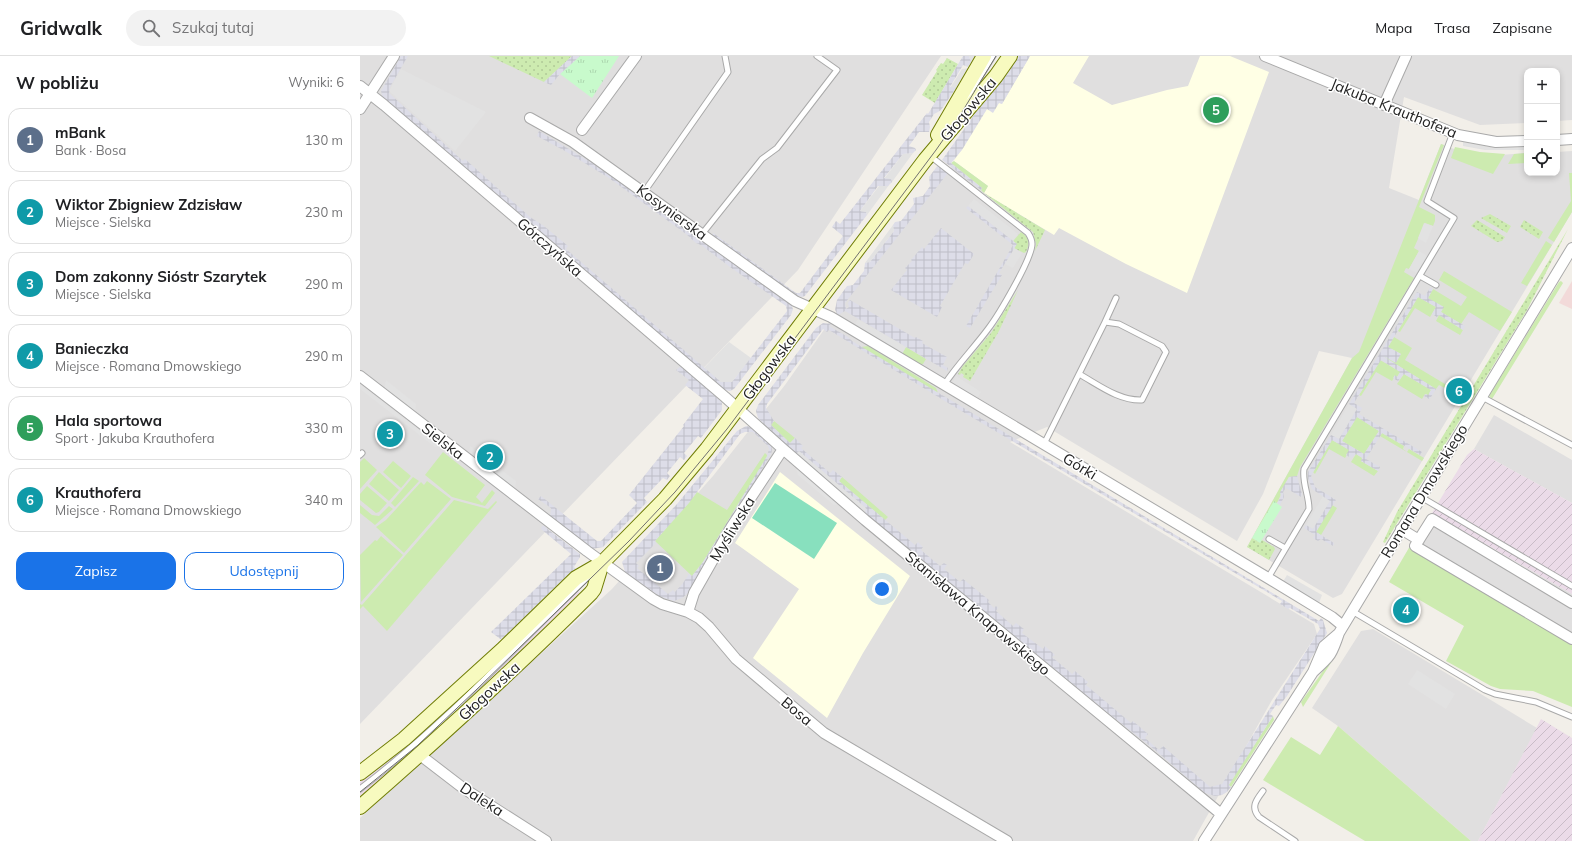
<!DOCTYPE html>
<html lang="pl">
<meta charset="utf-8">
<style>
:root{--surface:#fff;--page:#f2f2f2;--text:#202124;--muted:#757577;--line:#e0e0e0;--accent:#1a73e8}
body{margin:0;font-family:Mulish,sans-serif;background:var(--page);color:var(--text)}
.controls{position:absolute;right:12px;top:12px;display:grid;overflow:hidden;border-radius:8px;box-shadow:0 2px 6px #0003}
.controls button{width:36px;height:36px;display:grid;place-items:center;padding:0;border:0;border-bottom:1px solid var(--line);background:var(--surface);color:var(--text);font:20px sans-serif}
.you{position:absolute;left:522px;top:533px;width:14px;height:14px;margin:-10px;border:3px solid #fff;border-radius:50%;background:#1a73e8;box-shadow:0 0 0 6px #1a73e833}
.badge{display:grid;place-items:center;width:26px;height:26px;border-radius:50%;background:var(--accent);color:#fff;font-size:13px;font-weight:700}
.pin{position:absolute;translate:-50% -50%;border:2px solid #fff;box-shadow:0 1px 4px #0006}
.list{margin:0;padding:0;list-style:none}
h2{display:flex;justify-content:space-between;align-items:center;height:52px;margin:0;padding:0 16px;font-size:17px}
h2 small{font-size:13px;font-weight:400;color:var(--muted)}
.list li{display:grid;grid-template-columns:26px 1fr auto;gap:12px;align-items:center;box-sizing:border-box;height:64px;margin:0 8px 8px;padding:0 8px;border:1px solid var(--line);border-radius:12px}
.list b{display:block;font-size:15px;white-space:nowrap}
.list p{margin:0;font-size:13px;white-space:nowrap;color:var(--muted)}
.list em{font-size:13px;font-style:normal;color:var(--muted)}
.actions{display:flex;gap:8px;padding:12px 16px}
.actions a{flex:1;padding:9px 0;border:1px solid var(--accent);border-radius:12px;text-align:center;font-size:14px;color:var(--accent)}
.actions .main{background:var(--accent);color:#fff}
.icon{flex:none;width:22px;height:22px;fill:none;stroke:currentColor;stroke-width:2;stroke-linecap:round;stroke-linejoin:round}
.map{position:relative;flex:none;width:1212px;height:785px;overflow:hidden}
header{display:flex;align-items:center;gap:24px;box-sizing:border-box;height:56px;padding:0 20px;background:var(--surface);border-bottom:1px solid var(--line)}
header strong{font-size:19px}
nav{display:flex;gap:22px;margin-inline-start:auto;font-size:14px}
.search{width:280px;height:36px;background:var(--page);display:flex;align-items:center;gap:10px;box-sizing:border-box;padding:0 14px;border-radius:22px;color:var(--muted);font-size:15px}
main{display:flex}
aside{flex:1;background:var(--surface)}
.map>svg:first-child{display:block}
.residential{fill:#e0dfdf}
.commercial{fill:#f2dad9}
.industrial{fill:url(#industrial-furrows)}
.education{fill:#ffffe5}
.railway{fill:#ebdbe8}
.grass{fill:#cdebb0}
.park{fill:url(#park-tufts)}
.garden{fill:url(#garden-dots)}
.pitch{fill:#88e0be}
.parking{fill:#e2e2e2}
.plaza{fill:url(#plaza-grid);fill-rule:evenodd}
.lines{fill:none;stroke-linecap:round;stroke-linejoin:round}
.lane-casing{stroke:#a9a9a9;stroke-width:7}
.street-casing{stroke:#a9a9a9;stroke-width:12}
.secondary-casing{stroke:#707d05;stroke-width:16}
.lane{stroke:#fff;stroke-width:5}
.street{stroke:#fff;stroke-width:10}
.secondary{stroke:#f7fabf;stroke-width:14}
.tram{stroke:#707070;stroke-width:1}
.labels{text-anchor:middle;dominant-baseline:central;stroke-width:3;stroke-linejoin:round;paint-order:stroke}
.street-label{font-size:15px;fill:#222;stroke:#fff}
</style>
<header>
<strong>Gridwalk</strong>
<div class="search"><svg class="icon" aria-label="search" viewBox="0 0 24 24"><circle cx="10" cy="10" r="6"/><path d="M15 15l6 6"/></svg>Szukaj tutaj</div>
<nav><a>Mapa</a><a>Trasa</a><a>Zapisane</a></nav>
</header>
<main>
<aside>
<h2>W pobliżu<small>Wyniki: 6</small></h2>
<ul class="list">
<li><span class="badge" style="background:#5c6f8a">1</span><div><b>mBank</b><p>Bank · Bosa</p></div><em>130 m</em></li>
<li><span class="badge" style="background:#0f9aa8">2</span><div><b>Wiktor Zbigniew Zdzisław</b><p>Miejsce · Sielska</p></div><em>230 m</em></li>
<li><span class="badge" style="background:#0f9aa8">3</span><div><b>Dom zakonny Sióstr Szarytek</b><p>Miejsce · Sielska</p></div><em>290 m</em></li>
<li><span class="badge" style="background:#0f9aa8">4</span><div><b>Banieczka</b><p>Miejsce · Romana Dmowskiego</p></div><em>290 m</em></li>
<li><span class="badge" style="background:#2e9e5b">5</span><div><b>Hala sportowa</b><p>Sport · Jakuba Krauthofera</p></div><em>330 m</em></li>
<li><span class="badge" style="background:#0f9aa8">6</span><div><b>Krauthofera</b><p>Miejsce · Romana Dmowskiego</p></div><em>340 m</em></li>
</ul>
<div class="actions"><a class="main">Zapisz</a><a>Udostępnij</a></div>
</aside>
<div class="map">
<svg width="1212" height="785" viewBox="0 0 1212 785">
<defs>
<pattern id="industrial-furrows" width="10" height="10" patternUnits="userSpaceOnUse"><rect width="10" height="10" fill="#ebdbe8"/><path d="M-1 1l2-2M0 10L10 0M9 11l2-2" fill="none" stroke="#c9bcc7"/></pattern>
<pattern id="park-tufts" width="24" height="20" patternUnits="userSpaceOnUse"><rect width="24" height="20" fill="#c8facc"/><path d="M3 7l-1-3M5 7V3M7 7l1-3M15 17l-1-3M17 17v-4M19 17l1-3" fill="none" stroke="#acd6af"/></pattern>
<pattern id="garden-dots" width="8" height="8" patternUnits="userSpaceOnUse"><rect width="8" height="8" fill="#cdebb0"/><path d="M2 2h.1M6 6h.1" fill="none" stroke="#b0c997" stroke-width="1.8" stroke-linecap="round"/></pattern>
<pattern id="plaza-grid" width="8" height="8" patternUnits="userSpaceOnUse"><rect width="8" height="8" fill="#dddde8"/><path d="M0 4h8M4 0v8" fill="none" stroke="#bdbdc7"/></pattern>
</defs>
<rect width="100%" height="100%" fill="#f2efe9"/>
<path class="residential" d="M0,0H581L438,214L0,668Z
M668,0H1212V64L1197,65V15H1167V67L1120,69L1044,41L1029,132L1059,144L1081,88L1115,101L1167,97V117H1197V96L1212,95V156L982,538L973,542L887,491L992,302L959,295L903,438L877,485L687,371L650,386L954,568L957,578L912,644L833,785H0V762L252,533L353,420L425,329L485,244L586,118L640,53Z
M1134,359L1212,404V447L1114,393Z
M1072,457L1212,538V586L1050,490Z
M1013,573L1177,672L1118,785H1111L978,670L952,652L1001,575Z"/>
<path class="commercial" d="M1212,225V253L1199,247Z"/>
<path class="industrial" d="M1114,393L1212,447V538L1072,457L1107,399Z
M1181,663L1212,682V785H1118Z"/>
<path class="education" d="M670,0H729L713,27L752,49L807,34L828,30L840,0H870L909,16L827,237L766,208L699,172L694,179L624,137L628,130L594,105L627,53L639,47L642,48Z
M420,416L550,520L503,597L467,662L393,602L439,533L375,487Z"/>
<path class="railway" d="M213,530L220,537L114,640L34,713L0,740V726L19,711Z"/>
<path class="grass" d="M1081,88L1084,89L1059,151L1075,159V165L1073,170L1065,167L1054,192L1059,195L1049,213L1046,212L1044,216L1054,222L940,411L937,420L929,421L917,447L914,446L892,482L992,302L999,296Z
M1095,91L1120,96L1145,98L1133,118L1091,102Z
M1167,97V107L1148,108L1154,98Z
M594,105L628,130L624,137L621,134L622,132L591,107Z
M1209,117H1212V156L1194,186L1188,182L1211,145Z
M1186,185L1192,189L1167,230L1161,227Z
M1084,215L1152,256L1140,275L1109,256L1101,268L1081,256L1068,242L1073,233L1101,250L1107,241L1079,224Z
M1201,225L1203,227L1132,343L1129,340L1199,226Z
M1058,241L1076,251L1070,261L1055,252L1040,276L1038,275Z
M1079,259L1103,274L1100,279L1076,265Z
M1034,281L1052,292L1045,304L1095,334L1094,337L1079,329L1076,333L1022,300L1041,298L1028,291Z
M508,290L576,332L578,337L501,291Z
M546,291L566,303L563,308L560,309L543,299V296Z
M1020,304L1041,316L1037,321L1035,320L1032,325L1016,316L1001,340L999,339Z
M1044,318L1071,334L1068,340L1065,338L1062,343L1037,328Z
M997,361L1019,375L1004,398L982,385Z
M414,365L435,382L430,387L411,369Z
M1022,377L1044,390L1043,393L1047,396L1049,393L1064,402L1062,405L1020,380Z
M972,384L990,394L985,402L969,393L955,418L953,416Z
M83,396L125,429L116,441L122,447L132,434L135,437L125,450L92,441L65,419Z
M405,397L408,400L343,506L332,520L295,485L337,436L367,454Z
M996,398L1003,402L1001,405L1018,415L1014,420L991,406Z
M4,402L17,414L0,433V406Z
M33,405L51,420L41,432L23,416Z
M19,416L39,434L29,445L9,428Z
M53,421L59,425L35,451L31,447Z
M482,421L528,461L525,464L479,425Z
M67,425L91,443L44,497L16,471L26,464L61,426L64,429Z
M7,430L27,447L19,456L16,457L0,444V438Z
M94,444L128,453L136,445L137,446L27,575L3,550L0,553V548L2,549Z
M0,449L12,459L19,460L29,450L33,453L15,469L0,457Z
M972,449L977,452L961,479L956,476Z
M21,480L43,499L1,546L0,499L15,484L17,485Z
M1050,490L1212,586V651L1173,635L1140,633L1131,630L1086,605L1104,570L1029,526Z
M973,601L974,602L943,651L941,646Z
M913,660L914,664L871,731L868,729Z
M978,670L1111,785H1005L903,724L931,681L960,699Z"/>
<path class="park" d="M220,0H259L232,42L200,18Z
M914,445L922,451L900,487L892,482Z"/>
<path class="garden" d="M129,0H212L184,26Z
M587,2L598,8L575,47L562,39L577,15L576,14L581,7L583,8Z
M624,137L685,174L675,195L676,188L673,176Z
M1130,158L1151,170L1147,177L1121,162Z
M1117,164L1145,181L1142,185L1137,186L1111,170Z
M1164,164L1183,176L1179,183L1160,171Z
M1208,173L1167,254L1025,487L1023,486L1037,456Z
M661,176C669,181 670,187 666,196L664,197L654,192L656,188L653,185Z
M658,234L639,275L610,325L603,321L604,319L601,317L600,319L598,318L603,310L631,277Z
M892,482L900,487L902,484L914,491L915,493L909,504L887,491Z"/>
<path class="pitch" d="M415,427L477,467L454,503L392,462Z"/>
<path class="parking" d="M609,0H620L601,32H590L602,13L612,12Z
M41,13L126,56L95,95L29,35Z
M1103,86L1136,92L1167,91V94H1125L1103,90Z
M553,97L532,126L531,123H524L543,98Z
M529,129L507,159L506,156L500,155L519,130Z
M614,143L658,178L653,185L608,150Z
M1064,167L1073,170L1066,187L1058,182Z
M533,169L534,175L510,206L505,207Z
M654,192L662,197L653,212L645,208Z
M1059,195L1067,200L1057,217L1049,213Z
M498,263L546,291L543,296V299L493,268H495Z
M369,286L391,302L372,326H358L343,313Z
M596,320L621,336L618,341H615L593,329V326Z
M26,324L56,348L55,358L24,334Z
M0,328L81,391H75L0,333Z
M989,348L997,353L979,383L971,379Z
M110,390L156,425L155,435L109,401Z
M439,394L506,452L505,457L436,398Z
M436,411L479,448L474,449L438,419Z
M963,440L970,445L953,473L946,469Z
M927,519L962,539L959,547L922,524H924Z
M1057,614L1095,638L1086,653L1048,628Z"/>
<path class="plaza" d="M41,0H48L30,31L29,37L103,105L105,103L170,161L184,170L208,190L206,193L361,326H372L427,255L426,250L370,211L341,189L336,187L326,178L249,122L205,95L177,80L179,75L232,107L430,246L433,253L431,259L374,333L370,335L365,334L214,205L153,156L23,43L21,35Z
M212,0H220L200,18L191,29L184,26Z
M603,0H609L611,6L608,11L603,9L590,31L596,32L581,54L578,56L574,58L569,66L570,71L569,76H559L549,90L555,92L556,94L553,97L543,98L524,122L531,123L532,126L528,130H518L500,155L506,156L507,159L445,240L442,241L435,239L352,180L353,177L436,237H440L483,180L472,171L476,165L480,168L567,57L568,58Z
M656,0H670L642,48L639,47L633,57L627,53L602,94L591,107L622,132L621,134L582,104Z
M578,109L588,117L485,247L486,253L489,251L488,247L490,244L555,282L556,281L563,285L562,287L587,301L583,309L588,312L587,315L485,255L478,259L475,254L477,244L487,230L493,229L504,215L505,207L510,206L534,175L533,169L535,166L541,165L554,148L553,142L563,140L570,130L569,121Z
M608,150L657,188L639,217L642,219L610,272L606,270L653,189L606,152Z
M581,172L614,198L608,208L605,207L580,250L582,251L577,261L531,234L547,214L545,212L552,205L551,204L562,191L564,193Z
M1070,232L1073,233L1068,242L1084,251L1081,256L1105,270L1103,274L1079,259L1077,261L1072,258L1076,251L1058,241L1028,291L1041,298L1036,307L1023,300L1076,333L1071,341L1069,343L1064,340L1066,338L1068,339L1071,334L1044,318L1038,325L1033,322L1035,319L1037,321L1040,316L1021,304L994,347L1002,352L999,358L1062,396L1060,399L1022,377L1006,403L1020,411L1018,415L1001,405L1002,402L996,398L991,402L986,399L989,394L972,384L951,420L955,431L976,444L956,476L974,487L973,490L961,483L958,485L953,482L955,479L944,472L946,469L953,473L970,445L952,433L948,422V416L971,379L979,383L997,353L989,348L1057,236L1065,240ZM997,361L1019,375L1004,398L982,385Z
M463,267L471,268L469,270L488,281L492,285L959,565L961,562L963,564L967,577L927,640L919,650L916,649L910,658L913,660L869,729L871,731L867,736L862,739L855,740L845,737L795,694L743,653L505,457L506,452L439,395L436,398L398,362L396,355L398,349L456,272ZM463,273L467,276L469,274L593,350L922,545L920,548L928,553L930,552L958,568L960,573L862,728L850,731L803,690L799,694L785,682L788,678L773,665L771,667L726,629L728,626L715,615L712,618L692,601L695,599L685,590L683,593L662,577L664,573L656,567L653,570L636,555L638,552L636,550L634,552L628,546L629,544L603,523L600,526L584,513L587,509L584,507L580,510L561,494L563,491L558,486L555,489L479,425L482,421L473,414L470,417L441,392L443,390L435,382L430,387L411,369L414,365L406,352L407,348Z
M321,310L362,346V354L341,382L338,380L324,397L327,400L324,404L320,401L307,417L310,420L307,424L303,422L284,442L287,446L243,491L232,493L190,462L191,452L178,443L181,440L237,485H241L277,447L269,439L324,370L323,369L343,343L325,329L329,324L316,314Z
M386,370L393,371L411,388L412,394L411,398L327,538L322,542L314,545L299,540L265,516L262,506L317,448L377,375ZM385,376H393L408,390L409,393L407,400L343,506L332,520L329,518L323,527L315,536L313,534L308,538L277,512L279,510L276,507L296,487L295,485L329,447L380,378Z
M937,420L942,438L941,441L926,432L923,436L924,441L920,449L917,447L921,441L920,436L929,421Z
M182,470H184L220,498V501L214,511L218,515L143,585L131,576L211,498L181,473Z"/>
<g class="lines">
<defs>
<path id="lane" d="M605,45L633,0
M569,99L668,177C670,180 672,184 672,188C672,203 638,260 628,273C614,292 597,309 584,329
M284,136L368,16L365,0
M342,178L402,103L417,92L477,14L457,0
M1060,220L1076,229
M745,266L756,242
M1122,341L1212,389
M684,388L745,266L759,268L802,290L806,296L782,344C759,345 739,329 719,318
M0,399L2,397
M1061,441L1212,530
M909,483L925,492
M908,522L949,453C949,439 942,427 944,413L1094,162L1067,145L1093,77
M992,555L1125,634L1135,638L1176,646L1212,661
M0,733C83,670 153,593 228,521
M903,735C897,743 890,751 899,761L935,785"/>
<path id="street" d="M905,0L1098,79L1136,86L1167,85
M0,30L24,49L365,341L423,393L505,464L861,758
M1024,49L1046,0
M0,53L34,0
M170,62L213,86L435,245L471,261L908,522L972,561L983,570
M222,74L276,0
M1197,84L1212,83
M0,320L227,495L293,543L302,548L328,556L339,562L349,571L376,603L464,677L647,785
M1041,473L1059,484
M1212,547L1072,463L1055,490L1212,583
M328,556L334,537L372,470L423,393
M953,616C971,600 972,598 979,577L1212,192
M60,699L103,732L186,785
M844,785L953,616L964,590L978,578"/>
<path id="secondary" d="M578,79L624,0
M0,717L44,683L142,594L216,522L242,507L305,443L347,393L565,104L636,20L650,0
M0,751C79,682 157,611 231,537L234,533L242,507"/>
</defs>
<use href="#lane" class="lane-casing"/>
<use href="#street" class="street-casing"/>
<use href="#secondary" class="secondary-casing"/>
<use href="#lane" class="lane"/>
<use href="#street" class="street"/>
<use href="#secondary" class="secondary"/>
<path class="tram" d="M0,736L57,690L116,634L269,485L315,436L367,373L576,94L599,61L636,0"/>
</g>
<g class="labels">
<g class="street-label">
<text transform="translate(1034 52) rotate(22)">Jakuba Krauthofera</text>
<text transform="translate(608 53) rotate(-50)">Głogowska</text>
<text transform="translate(312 156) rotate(36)">Kosynierska</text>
<text transform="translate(190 191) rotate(41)">Górczyńska</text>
<text transform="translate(409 311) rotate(-53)">Głogowska</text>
<text transform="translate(83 385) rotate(38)">Sielska</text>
<text transform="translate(720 410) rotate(31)">Górki</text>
<text transform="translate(1064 435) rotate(-59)">Romana Dmowskiego</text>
<text transform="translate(372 473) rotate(-59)">Myśliwska</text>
<text transform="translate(618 557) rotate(40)">Stanisława Knapowskiego</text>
<text transform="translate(129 635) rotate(-43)">Głogowska</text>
<text transform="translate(437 655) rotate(40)">Bosa</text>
<text transform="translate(122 743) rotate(33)">Daleka</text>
</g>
</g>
</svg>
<div class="controls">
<button>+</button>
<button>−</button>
<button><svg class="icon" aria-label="locate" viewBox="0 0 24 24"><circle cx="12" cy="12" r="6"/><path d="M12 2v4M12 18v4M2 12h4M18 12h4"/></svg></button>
</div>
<div class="you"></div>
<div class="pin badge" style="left:300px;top:512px;background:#5c6f8a">1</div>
<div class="pin badge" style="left:130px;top:401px;background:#0f9aa8">2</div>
<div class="pin badge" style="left:30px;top:378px;background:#0f9aa8">3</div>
<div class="pin badge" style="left:1046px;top:554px;background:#0f9aa8">4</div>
<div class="pin badge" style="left:856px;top:54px;background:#2e9e5b">5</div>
<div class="pin badge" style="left:1099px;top:335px;background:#0f9aa8">6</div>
</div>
</main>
